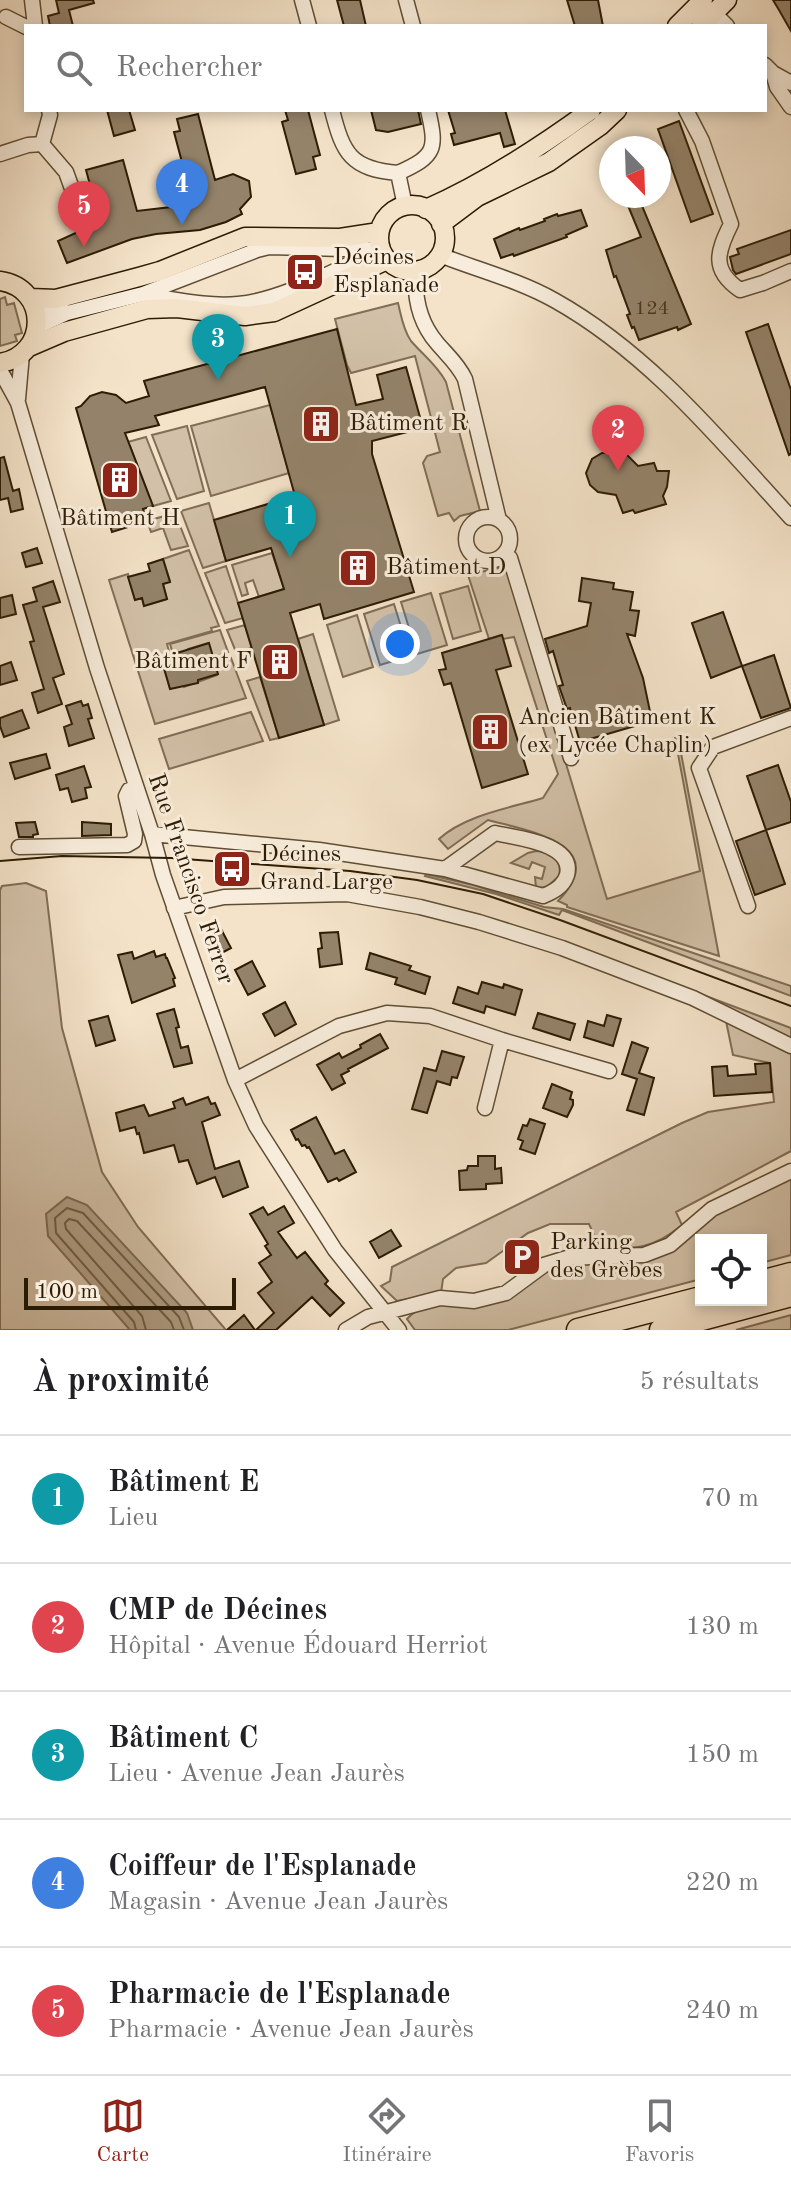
<!DOCTYPE html>
<html lang="fr">
<meta charset="utf-8">
<style>
:root{--surface:#fff;--page:#f2f2f2;--text:#202124;--muted:#757577;--line:#e0e0e0;--accent:#8f2418}
body{margin:0;font-family:"Old Standard TT",serif;background:var(--page);color:var(--text)}
.controls{position:absolute;right:24px;bottom:24px;display:grid;overflow:hidden;border-radius:0px;box-shadow:0 4px 12px #0003}
.controls button{width:72px;height:72px;display:grid;place-items:center;padding:0;border:0;border-bottom:2px solid var(--line);background:var(--surface);color:var(--text);font:40px sans-serif}
.compass{position:absolute;left:599px;top:136px;width:72px;height:72px;border-radius:50%;background:var(--surface);box-shadow:0 4px 12px #0003;rotate:157deg}
.scale{position:absolute;left:24px;bottom:20px;width:212px;box-sizing:border-box;padding-left:8px;border:4px solid #2d1c04;border-top:0;font-size:22px;line-height:28px;white-space:nowrap;color:#2d1c04;-webkit-text-stroke:6px #f8eddc;paint-order:stroke}
.you{position:absolute;left:400px;top:644px;width:28px;height:28px;margin:-20px;border:6px solid #fff;border-radius:50%;background:#1a73e8;box-shadow:0 0 0 12px #1a73e833}
.badge{display:grid;place-items:center;width:52px;height:52px;border-radius:50%;background:var(--accent);color:#fff;font-size:26px;font-weight:700}
.pin{position:absolute;translate:-50% -66px;filter:drop-shadow(0 2px 4px #0008)}
.pin::after{content:'';position:absolute;top:42px;width:28px;height:24px;background:inherit;clip-path:polygon(0 0,100% 0,50% 100%)}
.list{margin:0;padding:0;list-style:none}
h2{display:flex;justify-content:space-between;align-items:center;height:104px;margin:0;padding:0 32px;font-size:34px}
h2 small{font-size:26px;font-weight:400;color:var(--muted)}
.list li{display:grid;grid-template-columns:52px 1fr auto;gap:24px;align-items:center;box-sizing:border-box;height:128px;padding:0 32px;border-top:2px solid var(--line)}
.list b{display:block;font-size:30px;white-space:nowrap}
.list p{margin:0;font-size:26px;white-space:nowrap;color:var(--muted)}
.list em{font-size:26px;font-style:normal;color:var(--muted)}
.icon{flex:none;width:44px;height:44px;fill:none;stroke:currentColor;stroke-width:2;stroke-linecap:round;stroke-linejoin:round}
.map{position:relative;flex:none;width:791px;height:1330px;overflow:hidden}
.search{position:absolute;background:var(--surface);box-shadow:0 4px 12px #0003;left:24px;right:24px;top:24px;height:88px;display:flex;align-items:center;gap:20px;box-sizing:border-box;padding:0 28px;border-radius:0px;color:var(--muted);font-size:30px}
.sheet{height:744px;background:var(--surface)}
nav{display:flex;justify-content:space-around;align-items:center;box-sizing:border-box;height:112px;border-top:2px solid var(--line);background:var(--surface);font-size:22px;color:var(--muted)}
nav a{display:grid;justify-items:center;gap:4px}
nav .on{color:var(--accent)}
.map>svg:first-child{display:block}
.green{fill:#d2c1a8;stroke:#806e56;stroke-width:2}
.water{fill:#b09f86;stroke:#7c6b52;stroke-width:2}
.lines{fill:none;stroke-linecap:round;stroke-linejoin:round}
.shore{stroke:#6e5e45;stroke-width:2}
.building{fill:#94836a;stroke:#2d1c04;stroke-width:2}
.minor-casing{stroke:#5f4e35;stroke-width:17}
.major-casing{stroke:#2d1c04;stroke-width:21}
.highway-casing{stroke:#2d1c04;stroke-width:25}
.minor{stroke:#f8eddc;stroke-width:14}
.major{stroke:#f4e3c9;stroke-width:18}
.highway{stroke:#f4e3c9;stroke-width:22}
.tram{stroke:#2d1c04;stroke-width:2}
.labels{text-anchor:middle;dominant-baseline:central;stroke-width:6;stroke-linejoin:round;paint-order:stroke}
.number-label{font-size:20px;fill:#47361e}
.poi-label{font-size:24px;fill:#2d1c04;stroke:#f8eddc;text-anchor:start}
.street-label{font-size:24px;fill:#2d1c04;stroke:#f8eddc}
</style>
<div class="map">
<svg width="791" height="1330" viewBox="0 0 791 1330">
<rect width="100%" height="100%" fill="#f4e3c9"/>
<filter id="stains"><feTurbulence type="fractalNoise" baseFrequency=".0025" numOctaves="4"/><feColorMatrix values="0 0 0 0 .2 0 0 0 0 .09 0 0 0 0 .02 0 0 0 .5 -.17"/></filter>
<radialGradient id="worn" r=".72"><stop offset=".6" stop-color="#630" stop-opacity="0"/><stop offset="1" stop-color="#630" stop-opacity=".3"/></radialGradient>
<path class="green" d="M5,297L7,305L14,303L22,333L15,335L17,341L0,346V299Z
M398,303C401,315 403,330 411,341C423,355 437,365 446,382L480,511L460,516L454,521L449,513L438,516L423,463L427,456L440,452L415,356L351,373L347,365L335,319Z
M270,405L289,473L211,496L191,426Z
M187,426L204,491L177,499L152,435Z
M146,437L171,501L153,506L130,446L124,443Z
M209,503L226,561L203,568L181,511Z
M175,513L188,546L171,550L163,528L151,532L147,521Z
M189,550L219,626L211,628L212,631L167,644L170,655L161,658L170,688L183,685L184,687L217,675L215,663L231,658L246,698L155,724L109,580L128,574L135,600L142,598L144,606L167,599L163,584L170,581L163,559Z
M272,553L284,589L259,597L253,580L245,583L248,594L242,596L232,565Z
M226,566L243,618L225,623L205,573Z
M506,566L607,899L700,871L675,738L678,737L719,956L567,907V905L558,901C613,844 528,831 488,820L448,849L439,839C465,815 510,808 543,798L558,774L514,637L503,639L501,635L489,639L468,575Z
M468,586L481,631L453,639L440,594Z
M431,593L447,645L417,654L401,602Z
M394,604L410,656L380,665L364,614Z
M357,615L373,667L343,677L327,625Z
M245,625L252,648L236,652L227,630Z
M220,630L228,652L213,658L208,643L188,649V651L173,654L170,644Z
M313,634L339,720L324,725L298,639Z
M260,677L279,738L270,740L247,681Z
M251,712L263,741L169,769L159,739Z
M536,851C550,851 563,861 559,876L547,887L536,888L535,877L542,879L545,867L532,862L529,869L511,863L528,853Z
M426,874L473,885L544,907L563,909L791,986V996L562,910L559,915L496,894L425,876Z
M26,883L46,891L62,1028L102,1172L138,1227L226,1330H0V890L2,886Z
M465,912L541,934L791,1028V1151L676,1212L682,1225C653,1249 636,1249 600,1248L589,1224H550L528,1233L486,1263L456,1268L443,1279L441,1293L397,1301L381,1286L390,1281L392,1267L682,1123L708,1112L774,1102L770,1063L733,1055L726,1021L774,1032Z
M791,1176V1255L761,1263V1240H701V1279L508,1330H415L407,1319C429,1293 466,1313 494,1303C515,1295 530,1277 551,1268C576,1258 603,1266 629,1261C643,1258 669,1239 683,1232C718,1212 755,1194 791,1176Z
M791,1315V1330H736Z"/>
<path class="water" d="M67,1197L87,1205L187,1313L193,1330H130L48,1236L46,1214Z"/>
<g class="lines">
<path class="shore" d="M136,1330L134,1322L56,1233L55,1218L67,1208L83,1213L179,1317L184,1330
M146,1330L142,1316L66,1229L65,1223L69,1219L77,1221L171,1322L174,1330"/>
</g>
<path class="building" d="M56,0H93L94,3L69,10L73,26H50L48,16L59,13Z
M337,0H360L366,26H344Z
M567,0H598L603,26H575Z
M773,0H791V31L779,10Z
M107,110H129L135,130L114,136Z
M285,110H308L320,155L313,157L316,169L296,174L282,122L288,120Z
M371,110H418L421,124L388,132L376,130Z
M448,110H505L515,144L504,147L500,133L454,145L451,134L455,133Z
M198,114L215,180L233,174L249,181L251,197L240,209L242,214L226,222L200,230L156,234L132,239L67,263L58,241L100,222L86,170L123,160L137,211L171,207V203H179L178,192H186L183,166L174,132L180,131L177,119Z
M679,121L713,214L691,222L658,129Z
M624,196H638L691,324L678,330L677,327L639,340L634,327L632,328L627,315L630,314L616,276L614,277L606,250L641,237Z
M581,210L587,226L566,235L567,237L514,256L513,254L501,258L494,239L519,228L520,230L545,221L544,219L557,214L558,216Z
M791,230V254L736,274L733,270L730,257L739,254L737,249Z
M768,324L791,390V454L789,455L746,332Z
M337,329L356,405L383,399L377,375L406,367L423,428L372,441V454L414,592L324,619L320,604L290,613L324,725L279,738L238,603L284,589L271,548L226,561L214,520L295,496L265,387L155,416L159,425L125,433L153,506L143,509L147,521L112,532L76,408L81,406L90,396L102,392L116,395L126,403L149,396L144,381Z
M620,448L638,466L654,463L657,471H669L667,487L663,496L666,504L635,513L633,510L623,513L616,495L598,492L590,485L586,473L592,459L602,453H617Z
M4,457L13,491L19,489L23,509L11,512L8,498L0,500V458Z
M37,548L42,563L26,567L22,553Z
M163,559L170,582L163,584L167,599L144,606L142,598L135,600L128,577L150,571L148,564Z
M582,578L614,583L613,589L633,592L630,610L639,611L635,636L627,634L643,678L652,721L580,742L570,708L567,709L559,686L563,685L553,651L549,653L545,639L587,626L591,603L579,601Z
M53,581L60,602L43,607L64,674L53,678L62,704L38,713L32,693L44,689L30,642L34,641L23,605L37,601L33,588Z
M12,595L16,614L0,618V598Z
M723,612L742,666L711,678L692,623Z
M502,635L511,666L496,670L528,774L482,788L451,683L444,685L439,670L446,669L442,653Z
M209,643L218,674L198,680V683L170,689L161,658Z
M774,655L791,708L761,718L742,666Z
M11,662L17,680L0,685V666Z
M81,701L83,706L88,704L92,718L88,719L94,738L69,746L64,727L72,724L66,706Z
M22,710L29,728L4,737L0,726V718Z
M46,754L50,768L15,779L10,763Z
M778,765L791,802V822L766,830L747,776Z
M84,766L91,787L85,788L87,798L72,802L68,788L60,790L56,775Z
M35,822L38,834L33,835V837H19L16,823Z
M82,822L111,824V835L82,836Z
M766,830L785,884L755,895L736,841Z
M221,929L231,948L218,955L208,936Z
M338,932L342,964L320,967L318,949L322,948L320,933Z
M154,951L156,957L165,954L166,958H167L175,978L173,979L175,986L132,1003L118,955L132,952L134,959Z
M370,953L411,966L409,970L430,977L425,994L395,984L397,978L366,969Z
M252,961L265,986L248,995L235,970Z
M482,982L503,988L504,984L522,990L515,1015L486,1006L484,1013L453,1003L458,987L478,994Z
M285,1002L296,1024L275,1036L263,1014Z
M174,1009L179,1027L176,1028L181,1048L188,1046L192,1063L174,1067L157,1014Z
M538,1013L575,1024L570,1040L533,1028Z
M607,1015L621,1019L613,1046L584,1037L588,1021L604,1026Z
M108,1016L115,1040L96,1046L89,1021Z
M380,1034L388,1048L348,1069L349,1071L341,1075L345,1083L332,1090L317,1065L339,1053L342,1058L361,1048L360,1045Z
M632,1042L648,1048L639,1073L654,1078L644,1115L627,1110L637,1079L622,1074Z
M442,1051L464,1057L457,1078L452,1077L450,1085L437,1081L427,1113L412,1109L424,1068L436,1071Z
M770,1063L772,1092L714,1096L712,1067L727,1066L728,1076L756,1074L755,1064Z
M552,1084L572,1092L570,1099L573,1100V1105L567,1117L543,1108Z
M208,1097L211,1104L215,1103L220,1115L202,1122L215,1169L239,1161L248,1187L223,1197L215,1177L197,1184L188,1160L179,1162L174,1145L144,1153L139,1133L137,1134L135,1127L120,1131L116,1113L144,1105L149,1116L175,1108L173,1102L183,1098L186,1105Z
M316,1117L335,1154L344,1150L356,1172L339,1181L337,1178L328,1182L309,1147L307,1148L305,1145L302,1146L298,1139L296,1140L291,1130Z
M530,1119L545,1124L535,1154L520,1149L523,1141L518,1139L523,1125L527,1126Z
M478,1156H495V1169L501,1168L502,1183L486,1184V1189L460,1190L459,1171L467,1170L468,1166H478Z
M284,1206L294,1223L278,1232L297,1258L305,1252L328,1281L325,1284L344,1303L330,1316L312,1297L276,1330H256L274,1313L258,1293L272,1282L259,1263L271,1255L265,1246L268,1244L250,1214L263,1207L268,1215Z
M391,1230L401,1246L379,1258L370,1242Z
M244,1315L255,1330H227Z"/>
<g class="lines">
<defs>
<path id="minor" d="M32,0L35,26
M302,0L309,26
M406,0L413,26
M714,13L727,26
M6,17L26,27
M765,65L773,73L777,87L791,107
M773,73L791,83
M332,110C343,154 351,169 398,173L405,206
M686,110L702,141L731,224C717,252 711,270 740,290L763,283L791,271
M42,144L50,115L49,110
M0,154L28,145L42,144L66,172L82,216
M398,173C436,156 437,149 428,110
M440,255C478,270 518,280 554,300C649,353 719,439 791,518
M416,271C414,298 419,322 437,343C448,356 458,364 465,379L499,520
M144,295C174,299 207,307 238,304C282,300 333,271 373,253
M35,308L58,309L67,313
M37,327L67,313L143,294L257,250L269,247L381,250
M0,370L18,403L97,668L152,834L163,875L235,1080L256,1126L335,1250L399,1330
M18,399L22,354
M466 539a22 22 0 1 1 44 0a22 22 0 1 1-44 0Z
M505,553L510,558L571,758
M152,834L319,850L445,869L543,896C553,892 563,887 567,875C575,843 516,838 495,833L445,869
M19,847L127,845L134,841L135,834L126,796L129,790L136,788
M748,906L699,768L713,747L791,718
M174,908L224,897L347,894L420,907L479,922L562,948L693,998L791,1046
M235,1080L339,1026L387,1013L430,1016L502,1040L609,1071
M485,1108L502,1040
M346,1330L368,1317L440,1298L474,1301L506,1293L544,1265L567,1258L644,1255L670,1245L712,1209L791,1171"/>
<path id="major" d="M677,26L703,0
M701,26L727,0
M379 238a33 33 0 1 1 66 0a33 33 0 1 1-66 0Z
M426,209C485,183 539,148 591,110
M441,224L477,197L549,162L600,126L617,110
M0,281C49,288 49,355 0,363
M30,298L56,299L139,277L160,271L245,237L340,238L379,232
M29,347L64,332L147,309L177,308L245,316L274,312L387,260"/>
<path id="highway" d="M761,1282L791,1274
M578,1330L701,1298
M661,1330L791,1295"/>
</defs>
<use href="#minor" class="minor-casing"/>
<use href="#major" class="major-casing"/>
<use href="#highway" class="highway-casing"/>
<use href="#minor" class="minor"/>
<use href="#major" class="major"/>
<use href="#highway" class="highway"/>
<path class="tram" d="M0,861L62,856L171,858L350,871L417,880L483,894L560,920L791,1006"/>
</g>
<defs>
<symbol id="bus-square" viewBox="-11 -11 22 22"><rect x="-9" y="-9" width="18" height="18" rx="4" fill="#8f2418" stroke="#f8eddc"/><path d="M-5-6H5V4H4V6H2V4H-2V6H-4V4H-5ZM-3.5-4V0h7V-4ZM-3.5 1.2v1.5H-2V1.2ZM2 1.2v1.5H3.5V1.2Z" fill="#fff"/></symbol>
<symbol id="building-square" viewBox="-11 -11 22 22"><rect x="-9" y="-9" width="18" height="18" rx="4" fill="#8f2418" stroke="#f8eddc"/><path d="M-4-6H4V6H1V3H-1V6H-4ZM-2.5-4.3h1.7v1.8h-1.7ZM.8-4.3h1.7v1.8H.8ZM-2.5-1h1.7V.8h-1.7ZM.8-1h1.7V.8H.8Z" fill="#fff"/></symbol>
<symbol id="parking-square" viewBox="-11 -11 22 22"><rect x="-9" y="-9" width="18" height="18" rx="4" fill="#8f2418" stroke="#f8eddc"/><path d="M-3.5-5.5H1a3.5 3.5 0 0 1 0 7H-1V5.5H-3.5ZM-1-3.4V-.6H.8a1.4 1.4 0 0 0 0-2.8Z" fill="#fff"/></symbol>
</defs>
<g fill-rule="evenodd">
<use href="#bus-square" x="283" y="250" width="44" height="44"/>
<use href="#building-square" x="299" y="402" width="44" height="44"/>
<use href="#building-square" x="98" y="458" width="44" height="44"/>
<use href="#building-square" x="336" y="546" width="44" height="44"/>
<use href="#building-square" x="258" y="640" width="44" height="44"/>
<use href="#building-square" x="468" y="710" width="44" height="44"/>
<use href="#bus-square" x="210" y="847" width="44" height="44"/>
<use href="#parking-square" x="500" y="1235" width="44" height="44"/>
</g>
<g class="labels">
<g class="number-label">
<text x="652" y="309">124</text>
</g>
<g class="poi-label">
<text x="333" y="258">Décines<tspan x="333" dy="28">Esplanade</tspan></text>
<text x="349" y="424">Bâtiment R</text>
<text x="120" y="519" text-anchor="middle">Bâtiment H</text>
<text x="386" y="568">Bâtiment D</text>
<text x="252" y="662" text-anchor="end">Bâtiment F</text>
<text x="518" y="718">Ancien Bâtiment K<tspan x="518" dy="28">(ex Lycée Chaplin)</tspan></text>
<text x="260" y="855">Décines<tspan x="260" dy="28">Grand Large</tspan></text>
<text x="550" y="1243">Parking<tspan x="550" dy="28">des Grèbes</tspan></text>
</g>
<g class="street-label">
<text transform="translate(190 879) rotate(71)">Rue Francisco Ferrer</text>
</g>
</g>
<rect width="100%" height="100%" filter="url(#stains)"/>
<rect width="100%" height="100%" fill="url(#worn)"/>
</svg>
<div class="controls">
<button><svg class="icon" aria-label="locate" viewBox="0 0 24 24"><circle cx="12" cy="12" r="6"/><path d="M12 2v4M12 18v4M2 12h4M18 12h4"/></svg></button>
</div>
<svg class="compass" viewBox="-18 -18 36 36"><path d="M0-13l5 13h-10z" fill="#e53935"/><path d="M0 13l5-13h-10z" fill="#757577"/></svg>
<div class="scale">100 m</div>
<div class="you"></div>
<div class="pin badge" style="left:290px;top:557px;background:#0f9aa8">1</div>
<div class="pin badge" style="left:618px;top:471px;background:#e0444e">2</div>
<div class="pin badge" style="left:218px;top:380px;background:#0f9aa8">3</div>
<div class="pin badge" style="left:182px;top:225px;background:#3f7fe0">4</div>
<div class="pin badge" style="left:84px;top:247px;background:#e0444e">5</div>
<div class="search"><svg class="icon" aria-label="search" viewBox="0 0 24 24"><circle cx="10" cy="10" r="6"/><path d="M15 15l6 6"/></svg>Rechercher</div>
</div>
<section class="sheet">
<h2>À proximité<small>5 résultats</small></h2>
<ul class="list">
<li><span class="badge" style="background:#0f9aa8">1</span><div><b>Bâtiment E</b><p>Lieu</p></div><em>70 m</em></li>
<li><span class="badge" style="background:#e0444e">2</span><div><b>CMP de Décines</b><p>Hôpital · Avenue Édouard Herriot</p></div><em>130 m</em></li>
<li><span class="badge" style="background:#0f9aa8">3</span><div><b>Bâtiment C</b><p>Lieu · Avenue Jean Jaurès</p></div><em>150 m</em></li>
<li><span class="badge" style="background:#3f7fe0">4</span><div><b>Coiffeur de l'Esplanade</b><p>Magasin · Avenue Jean Jaurès</p></div><em>220 m</em></li>
<li><span class="badge" style="background:#e0444e">5</span><div><b>Pharmacie de l'Esplanade</b><p>Pharmacie · Avenue Jean Jaurès</p></div><em>240 m</em></li>
</ul>
</section>
<nav>
<a class="on"><svg class="icon" aria-label="map" viewBox="0 0 24 24"><path d="M3 6l6-2 6 2 6-2v14l-6 2-6-2-6 2zM9 4v14M15 6v14"/></svg>Carte</a>
<a><svg class="icon" aria-label="directions" viewBox="0 0 24 24"><path d="M12 3l9 9-9 9-9-9zM9 14v-3h6M13 9l2 2-2 2"/></svg>Itinéraire</a>
<a><svg class="icon" aria-label="saved" viewBox="0 0 24 24"><path d="M7 4h10v16l-5-4-5 4z"/></svg>Favoris</a>
</nav>
